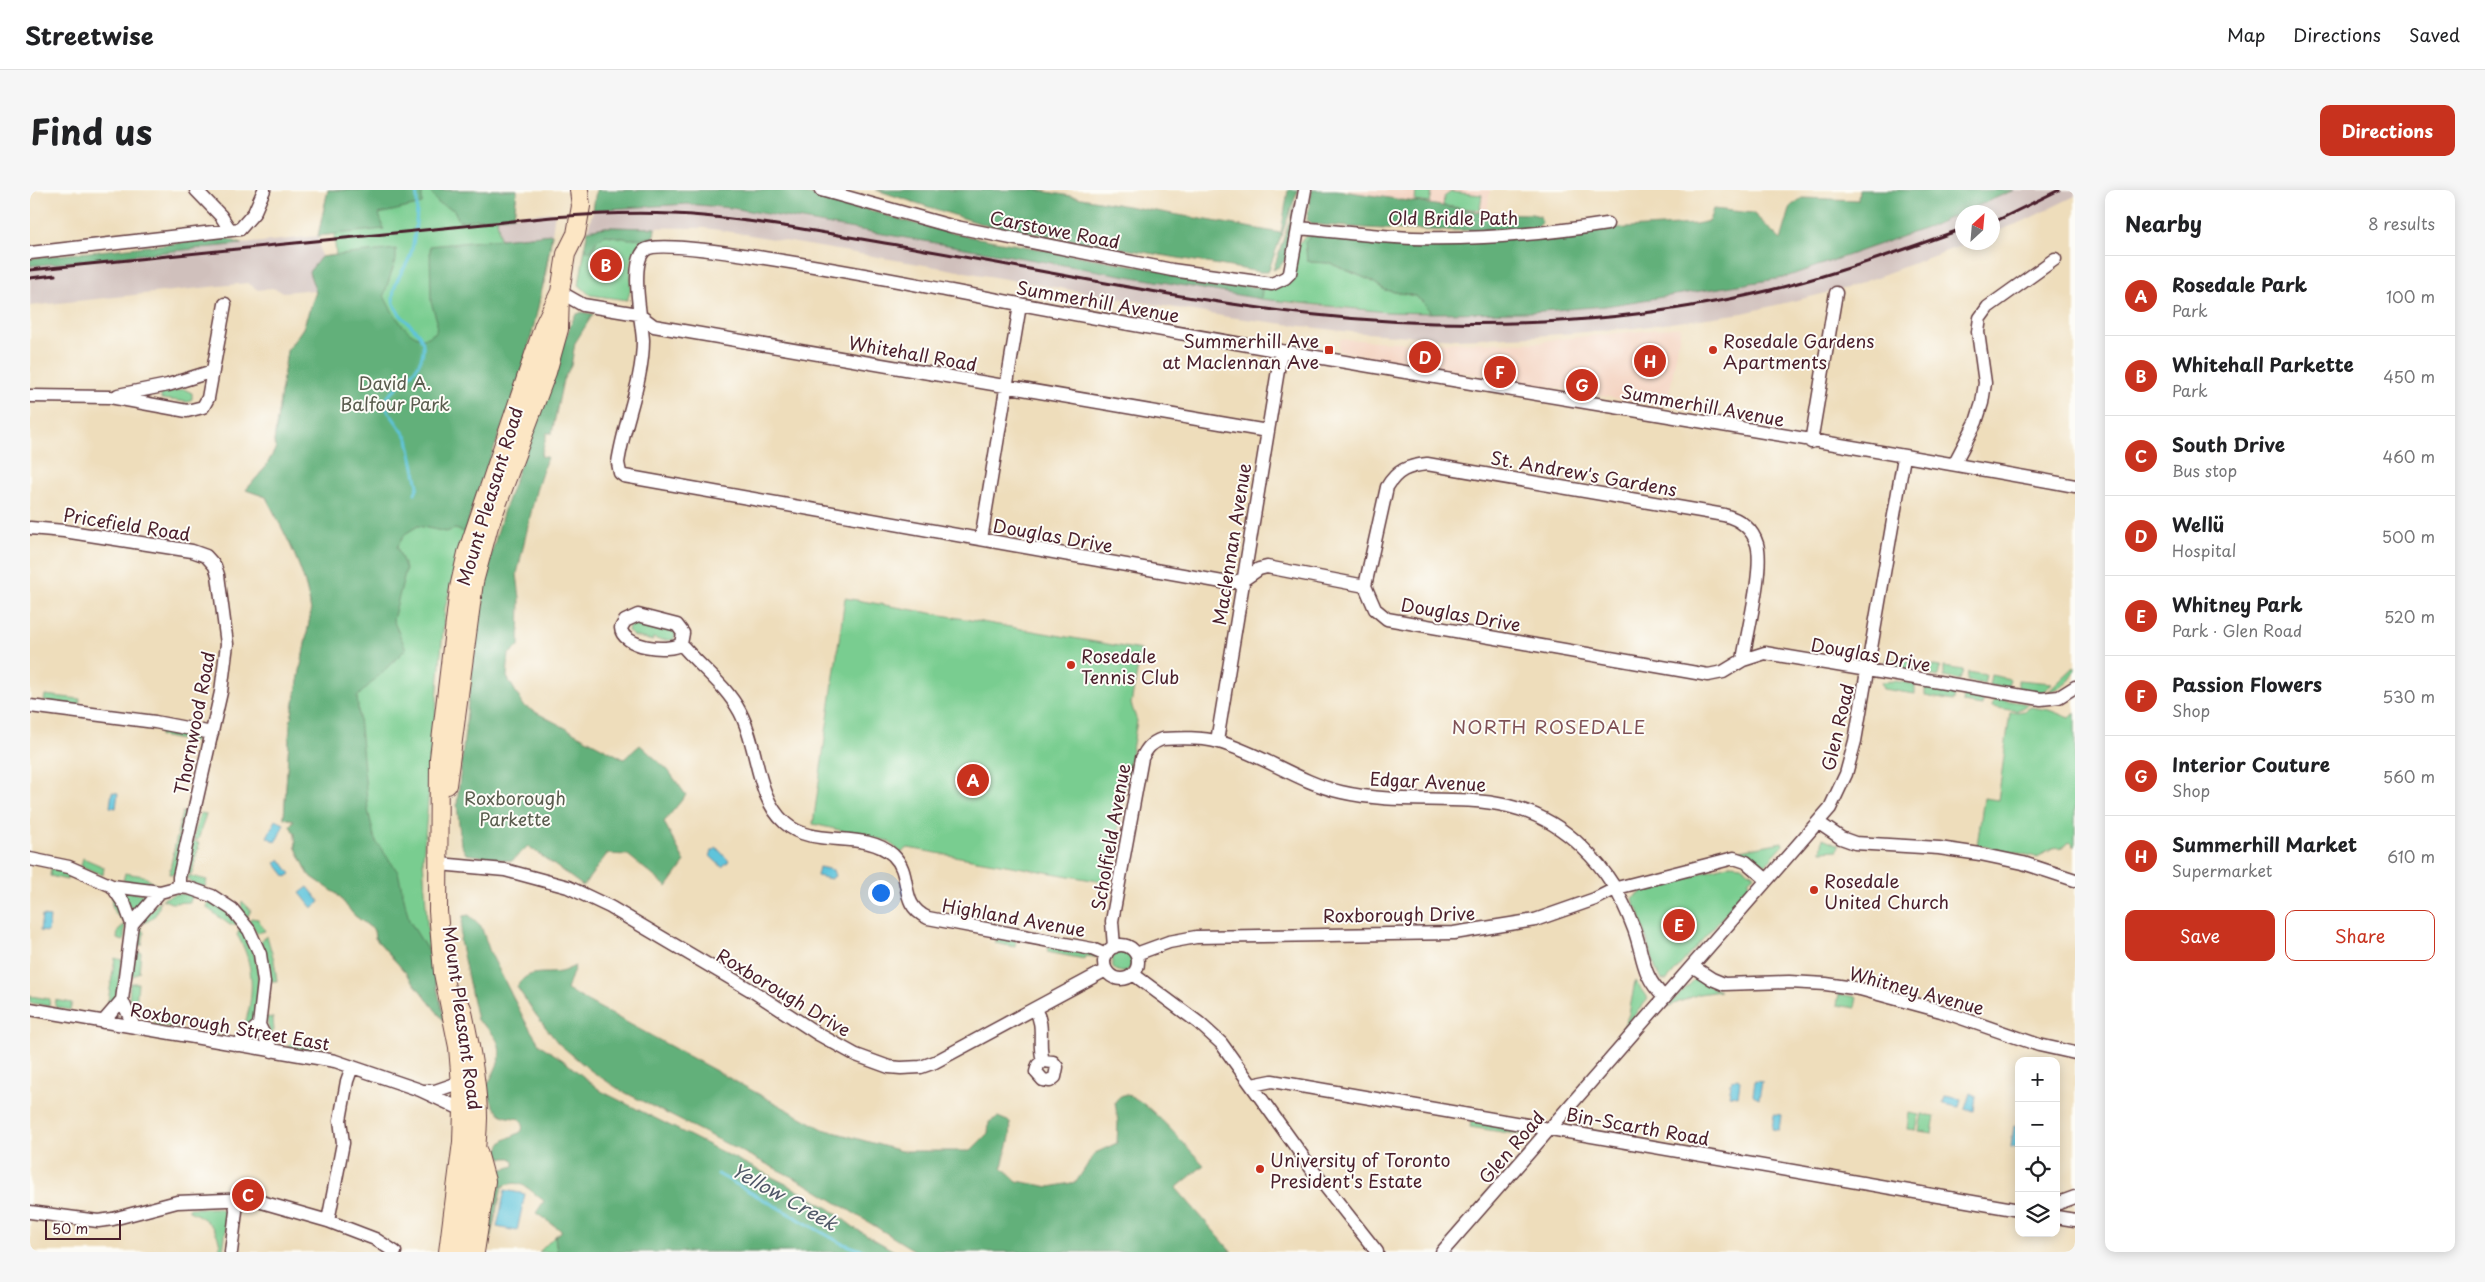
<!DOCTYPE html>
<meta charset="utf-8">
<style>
:root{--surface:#fff;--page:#f6f6f6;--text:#202124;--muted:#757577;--line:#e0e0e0;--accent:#c8321e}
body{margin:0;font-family:"Playpen Sans",sans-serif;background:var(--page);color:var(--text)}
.controls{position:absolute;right:15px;bottom:15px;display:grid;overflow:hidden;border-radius:10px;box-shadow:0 2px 12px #0003}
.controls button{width:45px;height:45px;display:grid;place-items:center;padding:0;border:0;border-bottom:1px solid var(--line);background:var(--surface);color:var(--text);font:25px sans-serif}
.compass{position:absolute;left:1925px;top:15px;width:45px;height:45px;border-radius:50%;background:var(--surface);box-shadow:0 2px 12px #0003;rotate:26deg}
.scale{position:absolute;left:15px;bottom:12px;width:76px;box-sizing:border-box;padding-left:5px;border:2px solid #4a1f2b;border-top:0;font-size:14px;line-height:18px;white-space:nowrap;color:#4a1f2b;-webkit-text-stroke:4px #fdfcf7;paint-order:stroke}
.you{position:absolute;left:850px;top:702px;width:18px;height:18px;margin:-12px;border:4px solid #fff;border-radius:50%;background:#1a73e8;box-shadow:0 0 0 8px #1a73e833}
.badge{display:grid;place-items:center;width:32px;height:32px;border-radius:50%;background:var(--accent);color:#fff;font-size:16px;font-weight:700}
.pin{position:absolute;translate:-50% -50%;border:2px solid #fff;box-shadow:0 1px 5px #0006}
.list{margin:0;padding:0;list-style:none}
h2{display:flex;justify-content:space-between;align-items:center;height:65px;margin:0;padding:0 20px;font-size:21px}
h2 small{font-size:16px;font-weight:400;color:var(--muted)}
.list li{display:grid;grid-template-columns:32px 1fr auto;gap:15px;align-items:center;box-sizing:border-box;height:80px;padding:0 20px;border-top:1px solid var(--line)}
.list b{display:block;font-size:19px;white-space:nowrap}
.list p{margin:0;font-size:16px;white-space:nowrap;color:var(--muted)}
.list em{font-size:16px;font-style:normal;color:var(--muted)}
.actions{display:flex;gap:10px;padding:15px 20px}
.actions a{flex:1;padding:11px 0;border:1px solid var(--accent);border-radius:10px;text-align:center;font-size:18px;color:var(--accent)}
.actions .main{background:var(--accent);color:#fff}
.icon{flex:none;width:28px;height:28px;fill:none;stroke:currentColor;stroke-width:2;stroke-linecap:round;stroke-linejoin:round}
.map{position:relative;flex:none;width:2045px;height:1062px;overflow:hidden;border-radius:10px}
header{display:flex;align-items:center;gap:30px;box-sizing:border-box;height:70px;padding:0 25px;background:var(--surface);border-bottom:1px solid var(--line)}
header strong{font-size:24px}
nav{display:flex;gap:28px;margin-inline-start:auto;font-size:18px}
.intro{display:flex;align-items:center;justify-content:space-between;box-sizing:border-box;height:120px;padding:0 30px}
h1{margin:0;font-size:35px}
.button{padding:12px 22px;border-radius:10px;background:var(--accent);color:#fff;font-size:18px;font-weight:700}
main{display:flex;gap:30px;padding:0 30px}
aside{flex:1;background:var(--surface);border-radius:10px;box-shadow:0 2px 12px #0003}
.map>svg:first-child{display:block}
.built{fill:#f4d3c1}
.industrial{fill:#d0c0bc}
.green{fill:#79cd90;stroke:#62765e}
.forest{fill:#62b07a;stroke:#566852}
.water{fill:#5ec4db;stroke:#547283}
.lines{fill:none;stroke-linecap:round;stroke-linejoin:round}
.stream{stroke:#5ec4db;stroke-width:3}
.street-casing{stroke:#633c41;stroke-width:15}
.secondary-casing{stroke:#633c41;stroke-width:20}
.street{stroke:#fff;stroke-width:12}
.secondary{stroke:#fce6c4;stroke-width:18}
.rail{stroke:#4a1f2b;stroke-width:3}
.poi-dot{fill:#c8321e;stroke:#fdfcf7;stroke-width:2}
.labels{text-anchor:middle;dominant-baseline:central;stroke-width:4;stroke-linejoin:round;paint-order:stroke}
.street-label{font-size:18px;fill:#4a1f2b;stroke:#fdfcf7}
.poi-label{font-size:18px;fill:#4a1f2b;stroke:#fdfcf7;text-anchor:start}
.park-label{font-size:18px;fill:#5a5c4e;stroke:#fdfcf7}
.neighbourhood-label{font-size:19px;letter-spacing:1px;fill:#805257;stroke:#fdfcf7}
.water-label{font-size:19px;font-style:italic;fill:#515969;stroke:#fdfcf7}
</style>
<header>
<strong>Streetwise</strong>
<nav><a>Map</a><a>Directions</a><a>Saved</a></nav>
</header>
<div class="intro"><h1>Find us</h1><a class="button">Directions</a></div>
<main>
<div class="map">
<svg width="2045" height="1062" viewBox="0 0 2045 1062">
<rect width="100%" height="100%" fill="#fdfcf7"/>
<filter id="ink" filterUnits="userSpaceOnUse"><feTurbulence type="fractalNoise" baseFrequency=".02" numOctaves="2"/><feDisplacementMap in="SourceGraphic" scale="10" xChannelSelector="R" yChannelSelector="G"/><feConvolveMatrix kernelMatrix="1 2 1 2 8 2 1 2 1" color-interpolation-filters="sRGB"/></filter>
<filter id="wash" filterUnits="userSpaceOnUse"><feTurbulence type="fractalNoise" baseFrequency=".0096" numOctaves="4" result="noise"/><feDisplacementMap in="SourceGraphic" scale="20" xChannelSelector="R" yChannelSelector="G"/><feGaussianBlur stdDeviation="1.12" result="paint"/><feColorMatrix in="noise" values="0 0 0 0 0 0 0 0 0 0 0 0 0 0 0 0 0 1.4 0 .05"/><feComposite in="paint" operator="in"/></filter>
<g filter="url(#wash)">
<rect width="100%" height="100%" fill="#edb"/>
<path class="built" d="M1307,0H1460L1457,23Z
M1651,137L1637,217L1308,161L1310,149L1362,152L1510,153L1520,150Z"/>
<path class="industrial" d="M1984,0H2045V6L1994,31L1963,43L1962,22H1933Z
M657,14L702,18L911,52L1259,113L1356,122H1500L1575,116L1826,62L1899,37L1932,23V52L1938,53L1817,98L1713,123L1604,138L1505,146L1426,149L1321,142L1198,127L708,43L675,38L576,37L558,40L563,20Z
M525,22L522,44L470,49L467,27Z
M288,46L291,67L279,82L286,102L275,100L254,102L242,98L228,100L218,93L0,116V76Z"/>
<path class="green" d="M298,0H487L484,26L467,28L470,49L522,44L514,93L445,307L415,418L393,669L399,763L415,832L376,783L345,748L344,740L324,725L307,704L279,685L266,658L265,644L260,636L264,630L254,628L260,535L281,422C276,380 255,344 236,307L216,300L235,278L246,258L244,252L257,161L273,138L286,102L279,82L291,67L306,65L304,44L288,46Z
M1386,0L1402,2L1400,13L1385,11Z
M1421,2L1452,5L1450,20L1413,16L1414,7Z
M576,37L625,38L623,51C589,56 608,90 597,110L560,105L549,95L558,40Z
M1278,45H1283L1277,70L1281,72L1299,73L1340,90L1355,100L1385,106L1394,113L1401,123L1356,122L1231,109L1232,98H1244L1273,48Z
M154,199L162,203V209L158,212L131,209V204Z
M815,408L1111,460L1101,514L1107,531L1079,693L878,658L871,663L858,651L783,634Z
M608,431L641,438L647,443L643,450H629L623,448V451L603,446L598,441L599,437Z
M1856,468L1886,472L1884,482L1854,477Z
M1899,475L1910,477L1908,487L1898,485Z
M2045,476C2045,491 2031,498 2018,502Z
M1914,477L1933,480L1930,490L1914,487Z
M1938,482L1956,485L1954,494L1937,491Z
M1961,485L1980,489L1977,498L1959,495Z
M1988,490L2022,493L2014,502L1988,500Z
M1864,491L1885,494V504L1853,499L1851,492Z
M1895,496L1925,501L1924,511L1895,506Z
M1934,503L1953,506L1952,516L1933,513Z
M15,505L50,509L49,515L14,511Z
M1964,508L1999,514L1986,521L1962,517Z
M2001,517L2019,520L2040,528L2045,523V657L2040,652L2029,659L2027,657L2007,667L1947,655L1954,608L1968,610L1980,523L1994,521Z
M130,539L166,547V551L161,552L130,546Z
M152,622L159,624L154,645L147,644Z
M170,623L176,624L168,650L163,649Z
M147,646L153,647L145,684H139Z
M1793,648L1809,655L1808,660L1791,661Z
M163,651L169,653L163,681L161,684L155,683Z
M1752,652L1753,655L1735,675L1711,660Z
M53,668L74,677L73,685L51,676Z
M1701,674L1711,675L1724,685L1719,689V697L1637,790H1632L1626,780L1608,719L1605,717L1603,708L1611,703L1610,700Z
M21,678L38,682L37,690L20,686Z
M95,683L114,686L125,694L93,691Z
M156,685L177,690L175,697L161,693Z
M92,701L122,705L105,727Z
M82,704L86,708L95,731C84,726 80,716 82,704Z
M145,704H163L160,712L141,713L132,709Z
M130,710C130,722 122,732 111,733Z
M178,710L192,718L209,734L200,735L177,718Z
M212,711L221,720L217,728L211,720Z
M221,728L228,729L235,741L227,743L219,730Z
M95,734L94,751L87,749L88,740Z
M110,736L114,743L112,755L105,756Z
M211,736C216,747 224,760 226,772C230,794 230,823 217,841C213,833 218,826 219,818C224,793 221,767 207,745Z
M237,746L244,770L247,791H239L231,750Z
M967,746L986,750L985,757L965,753Z
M1019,756L1061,762L1066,767L1055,766L1054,769L1017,762Z
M1082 772a10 10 0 1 1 20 0a10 10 0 1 1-20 0Z
M104,762H111L109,782L104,786L101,785Z
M85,768L92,770L86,808L79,818L78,811Z
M1665,789L1690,801L1669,804L1637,817Z
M1605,791L1618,809L1592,840L1599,824Z
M100,793H108L106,816L103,821L99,812Z
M1809,804L1827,807L1825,818L1807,815Z
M0,806L20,809L19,816L0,813Z
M26,810L42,813L40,820L25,817Z
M236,827L243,828L244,841L240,844Z
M131,828L149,831L147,839L123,834Z
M168,835L189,839L192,845L168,841Z
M263,851L295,859L294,863L257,857Z
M1879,923L1889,925L1886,940L1877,939Z
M1892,924L1905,926L1902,943L1889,941Z
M1441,931L1497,941L1500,944L1497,946L1440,937Z
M159,1018H188L196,1023L197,1030L193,1062H190C191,1041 177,1028 159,1021Z
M525,1046L527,1062H509Z"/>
<path class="forest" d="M298,0H392V14L349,24L354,39L288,46Z
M399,0H487L484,26L429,31L424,20L408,13Z
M566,0H760L819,14L879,32L931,45L1232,98L1231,109L702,18L657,14L563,20Z
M846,0H1006L1251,43L1258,0H1268L1238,82H1230L955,35Z
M1282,0H1307L1457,23L1502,24L1510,26L1512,33L1507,38C1435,42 1364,41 1291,35L1283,34L1277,30Z
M1829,0H1984L1899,37L1753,88L1575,116L1500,122L1401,123L1394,113L1385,106L1355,100L1340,90L1299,73L1281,72L1277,70L1275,51L1283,45L1373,51L1666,34L1679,31L1683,19L1723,23L1751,50L1761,16L1772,8L1828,10Z
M1265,15C1262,35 1265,71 1243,80Z
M576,37L625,38L624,47L599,49L576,45L567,50L562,61H557L555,54L558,40Z
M522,44C513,98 502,151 485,203C469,250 448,294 435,342L425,339L416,342L388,336L375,344L367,357L376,379L363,430L376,459L327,507L338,620L345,650L368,682L379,730L399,763L415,832L376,783L345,748L344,740L324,725L307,704L279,685L266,658L265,644L260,636L264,630L254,628L260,535L281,422C276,380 255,344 236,307L216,300L235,278L246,258L244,252L257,161L273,138L286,102L279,82L291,67L366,59V69L354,105C359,118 374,142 388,147C395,150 401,145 406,142L407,131L401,112L400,56Z
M196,48L212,54L0,76V68Z
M552,122L563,124L545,153L541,176L533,190L522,243H517L511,266L517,267L506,301L487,384L490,408L489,456L479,464L477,487L494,516L594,569L610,555L638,580L656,605L634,632L655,672L637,697L598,665L577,664L553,696L498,656L482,671L436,664L431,655L427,614L450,404L473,323L536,146L545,125Z
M439,725L451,736L460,762L495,831L510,855L533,870L571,901L760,996L800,1019L826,1039L866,1062H527L525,1046L532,1041L506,1023L514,1011C499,1000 491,987 472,997L458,1058L452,1057L464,982L484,976V971L481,968H471L468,962C470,947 481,949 492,941L493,934L490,929C486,928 482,928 478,927C464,925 459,906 457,895C475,865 476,851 447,830L430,751L433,726Z
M545,776L537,800L793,939L871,961H940L958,943L959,932L968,927L980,932C983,948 975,961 972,977L987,991L1020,997L1046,992L1065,963L1087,953L1088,932L1085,912C1088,908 1091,904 1097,905C1116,908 1159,960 1174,975L1146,998L1202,1062H887L778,995L590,900L560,880L528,853L506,825L487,797C497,778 513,785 530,782C535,781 540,778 545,776Z"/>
<path class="water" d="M82,602L88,603L86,618L80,617Z
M246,630L254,634L246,652L237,647Z
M687,658L699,671L692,677L680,666L682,661Z
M250,669L261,684L256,687L245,673Z
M789,677L803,680L805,686L801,689L787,686Z
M278,697L290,712L282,718L270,703Z
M12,726L20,727L18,742L10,741Z
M1708,888L1710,891L1708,906L1699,905L1702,890Z
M1725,890L1732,891L1729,908L1723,905Z
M1940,903L1946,906L1944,921L1935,919Z
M1915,906L1931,909L1929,917L1913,914Z
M1744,924L1751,925L1749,940L1742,939Z
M1984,936L1989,937L1986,958L1981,957Z
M475,1000L495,1004L487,1041L467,1037Z"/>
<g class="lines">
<path class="stream" d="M385,303L388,296L378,249L356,218L355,211C366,193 391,184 393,160C396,138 364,130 363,108C363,92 373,82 379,69C385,53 389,16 386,0
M688,984L811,1053L837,1062"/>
</g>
</g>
<g filter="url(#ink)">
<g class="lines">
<defs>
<path id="street" d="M166,0L191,26L200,40
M791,0L921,36L1142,80L1242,94L1255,88L1260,83L1275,0
M1269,38C1306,41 1345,47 1383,48C1448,50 1513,44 1577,34
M0,63L210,39L224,23L234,0
M530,102L553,115L608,124L624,136L1237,241
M88,205L138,195L183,181
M0,206L80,207L157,221L173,217L178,208L195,114
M1781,252L1806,103
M1924,274L1946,232L1952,213L1955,193L1948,142L1950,128L1958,117L2025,69
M0,338L34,341L162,361L176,366L185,376L188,385L197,454L191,502L149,687V697
M951,349L990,115
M1335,396L1237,377L1229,379L1213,390L1198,393L594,286L590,283L588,273C594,231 613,193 613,150C612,131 599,74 615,60C634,45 882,94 921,101C1294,173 1671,228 2045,296
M1335,396L1345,419L1357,429L1678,485L1693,482L1713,470L1735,463L2011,509L2029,507L2045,497
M1335,396L1357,297C1367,280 1378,276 1397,274L1694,325C1709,329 1722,338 1727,354C1734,378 1717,443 1713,470
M608,425L647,435L653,443L651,454C638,463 592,457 591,438L595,431Z
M651,454C671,478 695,494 710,522C729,558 725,606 755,633C783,659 834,639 863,665C884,685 867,714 898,728L1062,759L1076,765
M0,516L125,532L182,543
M1187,551L1251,162
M1789,633L1811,648L1825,653L1909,658L1950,664L1993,673L2045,690
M0,669L39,677L82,696L130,702L149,697L159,698L182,706L202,719L219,740L230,764L234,792L229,835L242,861
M409,674L475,680L538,697L580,717L724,802L788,844L826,865L859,877L871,878L891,877L905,872L1076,780
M82,696L95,715L102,734L92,810L104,837
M102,734L130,702
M1074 772a17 17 0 1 1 34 0a17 17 0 1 1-34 0Z
M1084,757L1082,731L1112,568C1117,558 1121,553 1132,549C1150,548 1172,547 1189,552C1232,564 1268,592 1311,602C1397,622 1480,586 1552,657C1578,682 1591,705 1604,739C1614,766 1611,785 1634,807
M1106,764L1139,752L1166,747L1424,743L1505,730L1565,709L1587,698L1704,668L1716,672L1737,690
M1662,776L1682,789L1694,794L1759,792L1796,794L1830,799L1911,821L2009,855L2045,863
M1103,784L1169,833L1191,853L1284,982L1347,1062
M0,819L305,871L390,900L433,920
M1005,819C1016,838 1007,850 1013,871L1008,875L1006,882L1013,890L1020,891L1025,887L1027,877L1023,872L1013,871
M73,832L92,810
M207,855L229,835
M1222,895L1242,891L1989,1020
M393,901H405L431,892
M2026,1014L2045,1007
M0,1022L68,1031L83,1029L147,1012L221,1009L298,1031L345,1049L365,1062
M2026,1027L2045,1030
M298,1031L313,953L310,930L317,891L322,877
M201,1062L206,1021L205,1010
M1412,1062L1800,618L1816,584L1825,551L1874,267"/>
<path id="secondary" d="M417,595L444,392L459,336L517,182L529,139L530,102L536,64L546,44L551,16L549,0
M418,1062L432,952L433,920L428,857L413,783L408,721L409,568L429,398L437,363L514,135L530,102
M430,1062C437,1018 447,973 448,928C448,892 440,853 432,818
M445,1062L456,991L448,962"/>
</defs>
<use href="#street" class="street-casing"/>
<use href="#secondary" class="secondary-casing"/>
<use href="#street" class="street"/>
<use href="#secondary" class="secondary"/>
<path class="rail" d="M1962,33L2029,0
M0,80L522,27C572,23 622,21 673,26C739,32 806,45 872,56C1006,79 1140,108 1276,124C1411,139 1551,137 1684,112C1770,97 1851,68 1932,39
M0,88L25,85"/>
</g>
</g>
<g class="poi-dot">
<rect x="1294" y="155" width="10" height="10" rx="2.5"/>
<circle cx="1683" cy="160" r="5"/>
<circle cx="1041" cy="475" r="5"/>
<circle cx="1784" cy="700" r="5"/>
<circle cx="1230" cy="979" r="5"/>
</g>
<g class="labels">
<g class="street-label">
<text x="1423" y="27">Old Bridle Path</text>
<text transform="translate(1025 39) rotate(11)">Carstowe Road</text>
<text transform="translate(1068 111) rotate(10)">Summerhill Avenue</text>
<text transform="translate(883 163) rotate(10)">Whitehall Road</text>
<text transform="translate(1673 215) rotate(10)">Summerhill Avenue</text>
<text transform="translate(1554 283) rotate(10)">St. Andrew's Gardens</text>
<text transform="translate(459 306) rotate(-73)">Mount Pleasant Road</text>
<text transform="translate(97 334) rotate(9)">Pricefield Road</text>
<text transform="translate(1023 345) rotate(10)">Douglas Drive</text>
<text transform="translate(1201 354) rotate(-81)">Maclennan Avenue</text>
<text transform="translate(1431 424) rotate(10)">Douglas Drive</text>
<text transform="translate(1841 464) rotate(10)">Douglas Drive</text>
<text transform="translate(164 533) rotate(-79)">Thornwood Road</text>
<text transform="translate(1807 537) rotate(-77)">Glen Road</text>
<text transform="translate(1398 591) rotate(3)">Edgar Avenue</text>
<text transform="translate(1080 647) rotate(-80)">Scholfield Avenue</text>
<text transform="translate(1369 724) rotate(-1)">Roxborough Drive</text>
<text transform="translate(984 727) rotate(10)">Highland Avenue</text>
<text transform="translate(1887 800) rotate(15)">Whitney Avenue</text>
<text transform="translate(754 802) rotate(31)">Roxborough Drive</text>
<text transform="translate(433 828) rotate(82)">Mount Pleasant Road</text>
<text transform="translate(200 836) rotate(10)">Roxborough Street East</text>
<text transform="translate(1608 936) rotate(10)">Bin-Scarth Road</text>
<text transform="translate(1481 957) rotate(-49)">Glen Road</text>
</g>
<g class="poi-label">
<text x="1289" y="150" text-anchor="end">Summerhill Ave<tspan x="1289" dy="21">at Maclennan Ave</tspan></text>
<text x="1693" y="150">Rosedale Gardens<tspan x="1693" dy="21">Apartments</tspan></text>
<text x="1051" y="465">Rosedale<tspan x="1051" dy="21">Tennis Club</tspan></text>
<text x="1794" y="690">Rosedale<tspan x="1794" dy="21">United Church</tspan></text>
<text x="1240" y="969">University of Toronto<tspan x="1240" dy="21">President's Estate</tspan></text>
</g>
<g class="park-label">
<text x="365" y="192">David A.<tspan x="365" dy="21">Balfour Park</tspan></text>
<text x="485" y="607">Roxborough<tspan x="485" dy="21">Parkette</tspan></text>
</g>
<g class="neighbourhood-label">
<text x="1519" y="536">NORTH ROSEDALE</text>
</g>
<g class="water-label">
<text transform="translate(755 1006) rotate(29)">Yellow Creek</text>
</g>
</g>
</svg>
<div class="controls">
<button>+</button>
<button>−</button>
<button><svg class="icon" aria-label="locate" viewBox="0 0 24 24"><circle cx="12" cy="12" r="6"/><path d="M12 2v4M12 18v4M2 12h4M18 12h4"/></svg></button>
<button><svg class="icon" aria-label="layers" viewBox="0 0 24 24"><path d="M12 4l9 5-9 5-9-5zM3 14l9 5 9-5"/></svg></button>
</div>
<svg class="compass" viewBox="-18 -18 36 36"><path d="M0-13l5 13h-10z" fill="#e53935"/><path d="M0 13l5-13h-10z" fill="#757577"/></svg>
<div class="scale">50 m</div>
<div class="you"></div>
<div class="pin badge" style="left:943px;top:590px">A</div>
<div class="pin badge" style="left:576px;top:75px">B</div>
<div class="pin badge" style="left:218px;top:1005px">C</div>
<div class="pin badge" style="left:1395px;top:167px">D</div>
<div class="pin badge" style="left:1649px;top:735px">E</div>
<div class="pin badge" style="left:1470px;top:182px">F</div>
<div class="pin badge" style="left:1552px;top:195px">G</div>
<div class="pin badge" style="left:1620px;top:171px">H</div>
</div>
<aside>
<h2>Nearby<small>8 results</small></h2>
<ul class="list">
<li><span class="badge">A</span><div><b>Rosedale Park</b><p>Park</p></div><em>100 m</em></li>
<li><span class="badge">B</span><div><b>Whitehall Parkette</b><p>Park</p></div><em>450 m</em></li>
<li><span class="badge">C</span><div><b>South Drive</b><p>Bus stop</p></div><em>460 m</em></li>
<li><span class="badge">D</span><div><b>Wellü</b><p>Hospital</p></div><em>500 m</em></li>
<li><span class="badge">E</span><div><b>Whitney Park</b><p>Park · Glen Road</p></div><em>520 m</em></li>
<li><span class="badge">F</span><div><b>Passion Flowers</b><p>Shop</p></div><em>530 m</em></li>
<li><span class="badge">G</span><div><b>Interior Couture</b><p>Shop</p></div><em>560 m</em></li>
<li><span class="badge">H</span><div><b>Summerhill Market</b><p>Supermarket</p></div><em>610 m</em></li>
</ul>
<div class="actions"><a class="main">Save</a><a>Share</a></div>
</aside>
</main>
